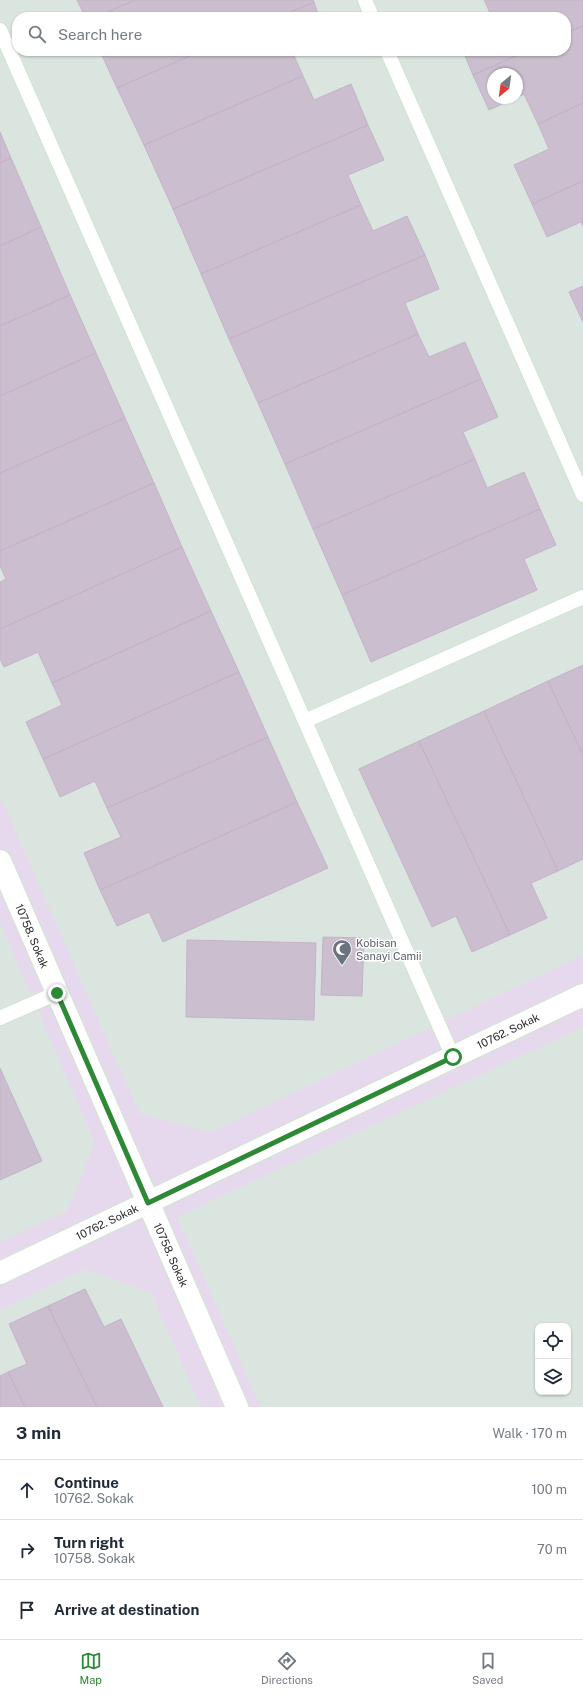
<!DOCTYPE html>
<meta charset="utf-8">
<style>
:root{--surface:#fff;--page:#f2f2f3;--text:#1f2937;--muted:#747a83;--line:#e0e1e3;--accent:#2e8936}
body{margin:0;font-family:"Public Sans",sans-serif;background:var(--page);color:var(--text)}
.controls{position:absolute;right:12px;bottom:12px;display:grid;overflow:hidden;border-radius:8px;box-shadow:0 1px 3px #0004}
.controls button{width:36px;height:36px;display:grid;place-items:center;padding:0;border:0;border-bottom:1px solid var(--line);background:var(--surface);color:var(--text);font:20px sans-serif}
.compass{position:absolute;left:487px;top:68px;width:36px;height:36px;border-radius:50%;background:var(--surface);box-shadow:0 1px 3px #0004;rotate:209deg}
.stop{position:absolute;width:12px;height:12px;margin:-9px;border:3px solid #2e8936;border-radius:50%;background:#fff}
.stop.end{background:#2e8936;border-color:#fff;box-shadow:0 1px 4px #0008}
.list{margin:0;padding:0;list-style:none}
h2{display:flex;justify-content:space-between;align-items:center;height:52px;margin:0;padding:0 16px;font-size:17px}
h2 small{font-size:13px;font-weight:400;color:var(--muted)}
.list li{display:grid;grid-template-columns:26px 1fr auto;gap:12px;align-items:center;box-sizing:border-box;height:60px;padding:0 16px;border-top:1px solid var(--line)}
.list b{display:block;font-size:15px;white-space:nowrap}
.list p{margin:0;font-size:13px;white-space:nowrap;color:var(--muted)}
.list em{font-size:13px;font-style:normal;color:var(--muted)}
.icon{flex:none;width:22px;height:22px;fill:none;stroke:currentColor;stroke-width:2;stroke-linecap:round;stroke-linejoin:round}
.map{position:relative;flex:none;width:583px;height:1407px;overflow:hidden}
.search{position:absolute;background:var(--surface);box-shadow:0 1px 3px #0004;left:12px;right:12px;top:12px;height:44px;display:flex;align-items:center;gap:10px;box-sizing:border-box;padding:0 14px;border-radius:16px;color:var(--muted);font-size:15px}
.sheet{height:232px;background:var(--surface)}
nav{display:flex;justify-content:space-around;align-items:center;box-sizing:border-box;height:56px;border-top:1px solid var(--line);background:var(--surface);font-size:11px;color:var(--muted)}
nav a{display:grid;justify-items:center;gap:2px}
nav .on{color:var(--accent)}
.map>svg:first-child{display:block}
.industrial{fill:#dbe5df;fill-rule:evenodd}
.building{fill:#cbbece;stroke:#c4b3c8}
.lines{fill:none;stroke-linecap:round;stroke-linejoin:round}
.service-casing{stroke:#d0e4cf;stroke-width:16}
.minor-casing{stroke:#d0e4cf;stroke-width:24}
.service{stroke:#fff;stroke-width:14}
.minor{stroke:#fff;stroke-width:22}
.route{stroke:#2e8936;stroke-width:5}
.labels{text-anchor:middle;dominant-baseline:central;stroke-width:3;stroke-linejoin:round;paint-order:stroke}
.street-label{font-size:11px;fill:#292929;stroke:#fff}
.worship-label{font-size:11px;fill:#5b616d;stroke:#fff;text-anchor:start}
</style>
<div class="map">
<svg width="583" height="1407" viewBox="0 0 583 1407">
<rect width="100%" height="100%" fill="#e7d9ed"/>
<path class="industrial" d="M0,0H583V955L211,1132L140,1114L0,796ZM17,17H566V51H17ZM493,74H517V98H493Z
M0,923L95,1143L68,1210L0,1242Z
M583,1027V1407H261L177,1217ZM538,1326H568V1392H538Z
M85,1269L151,1293L201,1407H0V1310Z"/>
<path class="building" d="M77,0H135L96,17H85Z
M135,0H313L314,2L279,17H96Z
M484,0H583V26L566,33V17H492Z
M314,2L319,17H279Z
M583,26V103L538,124L524,94L517,97V74H493V98H516L489,110L473,75L527,51H566V33Z
M100,51H201L117,88Z
M201,51H292L303,76L144,145L117,88Z
M463,51H527L473,75Z
M303,76L314,100L351,84L368,125L173,209L144,145Z
M583,103V181L532,204L514,165L549,149L538,124Z
M368,125L384,160L348,175L361,205L201,274L173,209Z
M0,132L11,158L0,163Z
M11,158L41,227L0,246V163Z
M583,181V226L581,222L547,237L532,204Z
M361,205L373,231L407,216L425,255L229,339L201,274Z
M41,227L70,295L0,326V246Z
M425,255L439,289L405,303L418,334L258,403L229,339Z
M583,286V322L569,292Z
M70,295L96,353L0,396V326Z
M418,334L429,357L465,342L481,379L285,464L258,403Z
M96,353L125,418L0,473V396Z
M481,379L498,417L463,432L475,459L313,529L285,464Z
M125,418L154,483L0,551V473Z
M475,459L487,488L524,472L540,509L342,595L313,529Z
M154,483L182,547L0,629V582L6,579L0,566V551Z
M540,509L556,545L524,559L537,590L371,662L342,595Z
M182,547L211,611L52,683L38,652L4,667L0,659V629Z
M211,611L239,672L43,759L26,722L62,705L52,683Z
M583,665V755L548,681Z
M239,672L268,737L107,808L95,781L60,797L43,759Z
M548,681L583,755V859L558,871L484,711Z
M484,711L558,871L531,883L547,918L510,935L419,741Z
M268,737L297,802L100,890L84,853L121,837L107,808Z
M419,741L510,935L472,952L456,916L432,927L359,769Z
M297,802L328,868L163,942L149,912L117,926L100,890Z
M323,937L364,938L362,996L321,995Z
M187,940L316,943L314,1020L186,1017Z
M0,1068L42,1161L0,1180Z
M85,1289L104,1327L121,1319L163,1407H97L48,1306Z
M48,1306L97,1407H25L8,1372L27,1364L9,1324Z
M8,1372L25,1407H0V1376Z"/>
<g class="lines">
<defs>
<path id="service" d="M365,0L372,17
M0,30L453,1057
M387,51L583,495
M305,721L583,597
M0,1018L57,993"/>
<path id="minor" d="M0,861L237,1407
M0,1273L583,995"/>
</defs>
<use href="#service" class="service-casing"/>
<use href="#minor" class="minor-casing"/>
<use href="#service" class="service"/>
<use href="#minor" class="minor"/>
</g>
<g class="lines">
<path class="route" d="M57,993L148,1203L453,1057"/>
</g>
<defs>
<symbol id="mosque-pin" viewBox="-11 -11 22 30"><path d="M0 17L-7.5 6A9.5 9.5 0 1 1 7.5 6Z" fill="#6b7280" stroke="#fff"/><path d="M3.5-4.9A6 6 0 1 0 3.5 4.9A5 5 0 1 1 3.5-4.9Z" fill="#fff"/></symbol>
</defs>
<g fill-rule="evenodd">
<use href="#mosque-pin" x="331" y="938" width="22" height="30"/>
</g>
<g class="labels">
<g class="street-label">
<text transform="translate(32 936) rotate(67)">10758. Sokak</text>
<text transform="translate(508 1031) rotate(-26)">10762. Sokak</text>
<text transform="translate(107 1222) rotate(-26)">10762. Sokak</text>
<text transform="translate(171 1255) rotate(66)">10758. Sokak</text>
</g>
<g class="worship-label">
<text x="356" y="943">Kobisan<tspan x="356" dy="13">Sanayi Camii</tspan></text>
</g>
</g>
</svg>
<div class="controls">
<button><svg class="icon" aria-label="locate" viewBox="0 0 24 24"><circle cx="12" cy="12" r="6"/><path d="M12 2v4M12 18v4M2 12h4M18 12h4"/></svg></button>
<button><svg class="icon" aria-label="layers" viewBox="0 0 24 24"><path d="M12 4l9 5-9 5-9-5zM3 14l9 5 9-5"/></svg></button>
</div>
<svg class="compass" viewBox="-18 -18 36 36"><path d="M0-13l5 13h-10z" fill="#e53935"/><path d="M0 13l5-13h-10z" fill="#747a83"/></svg>
<div class="stop" style="left:453px;top:1057px"></div>
<div class="stop end" style="left:57px;top:993px"></div>
<div class="search"><svg class="icon" aria-label="search" viewBox="0 0 24 24"><circle cx="10" cy="10" r="6"/><path d="M15 15l6 6"/></svg>Search here</div>
</div>
<section class="sheet">
<h2>3 min<small>Walk · 170 m</small></h2>
<ul class="list">
<li><svg class="icon" aria-label="ahead" viewBox="0 0 24 24"><path d="M12 20V5M6 11l6-6 6 6"/></svg><div><b>Continue</b><p>10762. Sokak</p></div><em>100 m</em></li>
<li><svg class="icon" aria-label="right" viewBox="0 0 24 24"><path d="M7 20v-9h11M14 6l5 5-5 5"/></svg><div><b>Turn right</b><p>10758. Sokak</p></div><em>70 m</em></li>
<li><svg class="icon" aria-label="arrive" viewBox="0 0 24 24"><path d="M6 21V4h12l-3 4 3 4H6"/></svg><div><b>Arrive at destination</b></div></li>
</ul>
</section>
<nav>
<a class="on"><svg class="icon" aria-label="map" viewBox="0 0 24 24"><path d="M3 6l6-2 6 2 6-2v14l-6 2-6-2-6 2zM9 4v14M15 6v14"/></svg>Map</a>
<a><svg class="icon" aria-label="directions" viewBox="0 0 24 24"><path d="M12 3l9 9-9 9-9-9zM9 14v-3h6M13 9l2 2-2 2"/></svg>Directions</a>
<a><svg class="icon" aria-label="saved" viewBox="0 0 24 24"><path d="M7 4h10v16l-5-4-5 4z"/></svg>Saved</a>
</nav>
